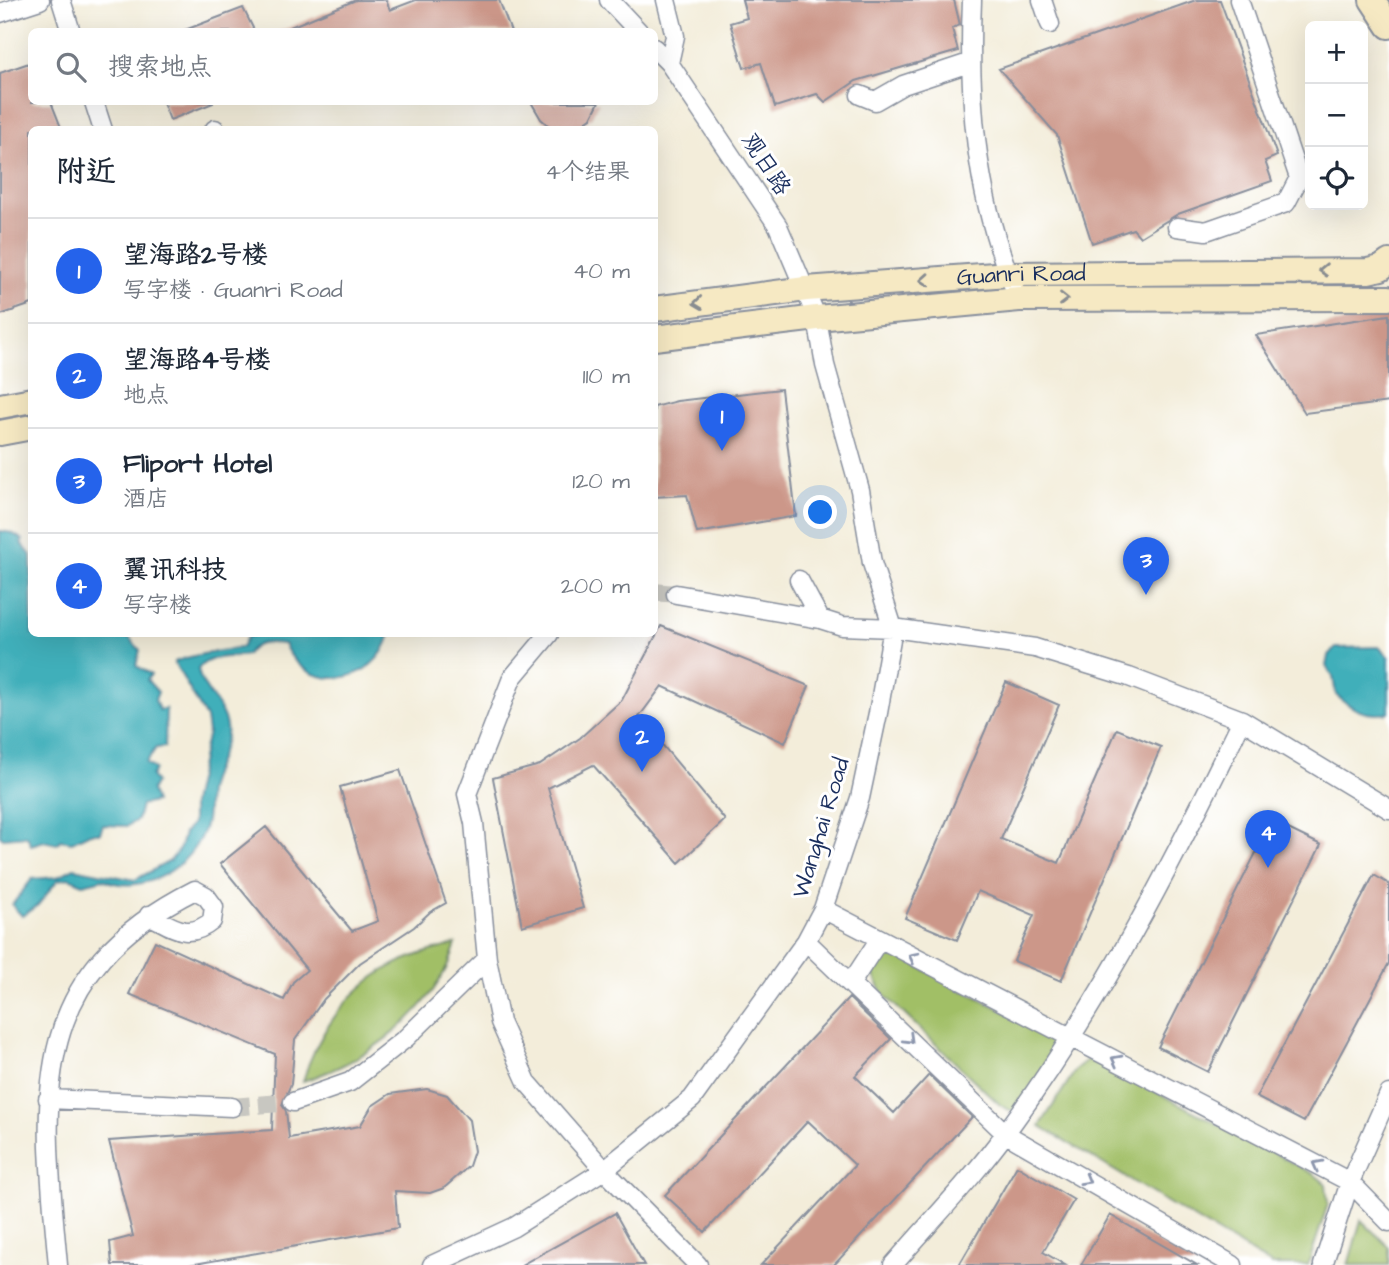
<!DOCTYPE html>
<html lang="zh">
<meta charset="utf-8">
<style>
:root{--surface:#fff;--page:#f6f6f7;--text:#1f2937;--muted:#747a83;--line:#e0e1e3;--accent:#2563eb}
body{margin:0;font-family:"Architects Daughter","LXGW WenKai TC",sans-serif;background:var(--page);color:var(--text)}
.controls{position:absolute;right:21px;top:21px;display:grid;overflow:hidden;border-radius:10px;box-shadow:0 7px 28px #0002}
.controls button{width:63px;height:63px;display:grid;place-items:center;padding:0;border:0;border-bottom:2px solid var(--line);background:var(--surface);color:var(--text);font:35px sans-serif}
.you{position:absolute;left:821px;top:513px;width:24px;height:24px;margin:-18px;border:5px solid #fff;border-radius:50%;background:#1a73e8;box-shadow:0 0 0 10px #1a73e833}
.badge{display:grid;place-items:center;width:46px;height:46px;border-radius:50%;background:var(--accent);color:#fff;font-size:23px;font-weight:700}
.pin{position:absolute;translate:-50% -58px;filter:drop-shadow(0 2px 4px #0008)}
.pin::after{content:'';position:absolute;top:37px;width:24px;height:21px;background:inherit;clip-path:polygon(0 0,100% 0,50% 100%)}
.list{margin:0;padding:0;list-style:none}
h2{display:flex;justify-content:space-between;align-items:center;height:91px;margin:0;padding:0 28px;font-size:30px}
h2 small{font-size:23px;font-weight:400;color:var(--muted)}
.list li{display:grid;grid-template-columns:46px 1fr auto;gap:21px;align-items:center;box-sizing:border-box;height:105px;padding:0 28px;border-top:2px solid var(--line)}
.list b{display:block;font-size:26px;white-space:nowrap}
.list p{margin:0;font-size:23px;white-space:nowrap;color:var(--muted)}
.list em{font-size:23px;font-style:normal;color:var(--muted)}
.icon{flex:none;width:38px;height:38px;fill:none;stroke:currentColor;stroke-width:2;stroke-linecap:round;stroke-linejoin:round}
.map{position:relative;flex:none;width:1389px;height:1265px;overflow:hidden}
.search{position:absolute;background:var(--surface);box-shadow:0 7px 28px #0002;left:28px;top:28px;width:630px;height:77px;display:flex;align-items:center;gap:18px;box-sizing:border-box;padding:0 24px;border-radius:10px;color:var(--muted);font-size:26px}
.panel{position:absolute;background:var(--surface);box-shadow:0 7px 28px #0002;left:28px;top:126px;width:630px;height:511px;border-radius:10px}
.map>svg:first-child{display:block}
.green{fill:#a1bf66;stroke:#5e7762;stroke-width:2}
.water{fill:#3fafba;stroke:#2d6f8c;stroke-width:2}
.building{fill:#cc9789}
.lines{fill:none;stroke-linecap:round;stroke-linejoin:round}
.street-tunnel{stroke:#c8c7c1;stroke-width:18;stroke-dasharray:18 9;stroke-linecap:butt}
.street-casing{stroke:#878e9c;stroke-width:21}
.secondary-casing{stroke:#878e9c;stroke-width:28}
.street{stroke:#fff;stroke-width:18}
.secondary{stroke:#f6e9c3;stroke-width:24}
.oneway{stroke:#888c90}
.oneway2{stroke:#8d97ae}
.labels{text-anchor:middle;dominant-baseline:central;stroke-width:6;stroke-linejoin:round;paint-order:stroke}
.street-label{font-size:23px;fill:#1b2f5e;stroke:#fff}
</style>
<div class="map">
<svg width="1389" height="1265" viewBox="0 0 1389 1265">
<rect width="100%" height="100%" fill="#fff"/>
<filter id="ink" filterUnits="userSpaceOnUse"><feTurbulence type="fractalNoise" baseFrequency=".0143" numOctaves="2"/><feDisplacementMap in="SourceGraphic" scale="14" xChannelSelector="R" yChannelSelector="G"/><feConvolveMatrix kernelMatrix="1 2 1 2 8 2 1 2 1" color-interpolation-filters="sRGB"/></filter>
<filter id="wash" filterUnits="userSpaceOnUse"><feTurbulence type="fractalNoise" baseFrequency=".00686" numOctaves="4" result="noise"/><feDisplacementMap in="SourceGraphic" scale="28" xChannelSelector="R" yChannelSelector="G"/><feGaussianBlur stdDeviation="1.57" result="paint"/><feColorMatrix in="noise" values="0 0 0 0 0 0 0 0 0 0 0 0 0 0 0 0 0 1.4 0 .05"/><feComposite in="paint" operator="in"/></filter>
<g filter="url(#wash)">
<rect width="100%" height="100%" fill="#f3edda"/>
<path class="green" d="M456,944C435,1012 369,1060 303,1081C316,1035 347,991 390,967C410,956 434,950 456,944Z
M890,955L902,958L1058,1039V1047L1016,1110H1008L999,1104L884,995L871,971L875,962Z
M1087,1060L1097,1061L1314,1174L1326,1184L1328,1204L1308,1265H1272L1040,1126L1077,1068Z
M1361,1220L1389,1247V1265H1348Z"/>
<path class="water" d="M0,531L12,533L23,540L21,543L31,555L32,634H126L140,650L136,666L151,674L147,680L158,692L155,700L159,710L166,708L165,747L156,748L146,763L155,769L151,776L156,782L151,791L155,802L141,805L137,820L127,826L103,825L100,833H90L72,842L60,840L57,844L44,841L31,845L27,836L3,838L0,835Z
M260,634H390C376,686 307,695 284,644C268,642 256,641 246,655C230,658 209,654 198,669C201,690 223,704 226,726C229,743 215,766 210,783C205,796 209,811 205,825C194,866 143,898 103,879L83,884L69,878L58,880L38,905L22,916L12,905L32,879L57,877L74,868L135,880L170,861L180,848L184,833L192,824V803L208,732L206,718L174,662C195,653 220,652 242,647L247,637Z
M1379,647L1389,657V713C1366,717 1353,710 1336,695L1333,677L1326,666L1328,656L1336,648Z"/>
<g id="blocks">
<path class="building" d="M356,0H386L390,10L416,0H499L511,32H278Z
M742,0H954L960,25L952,28L958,51L856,81L825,102L817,94L775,107L761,63L744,68L730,23L747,18Z
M1196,0H1220L1277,156L1265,161L1272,181L1178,214L1140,237L1133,229L1092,243L1057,135L999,69Z
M243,8L255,32H185V30Z
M32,62V102H51L62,130H32V304L0,315V73Z
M163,102H213V103L170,120Z
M531,102H599L591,118L573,130L549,126L541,119Z
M1389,315V402L1305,413L1256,335Z
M781,389L796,516L697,533L687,495L654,497V407L677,401Z
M661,626L809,686L785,743L662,686L639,717L725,820L679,863L593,765L548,788L583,908L522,926L493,778L540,765L580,738L622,700Z
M1006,682L1059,705L1001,839L1059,863L1117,729L1161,747L1061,981L1014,961L1034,915L978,891L957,940L905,918Z
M400,770L446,903L430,912L414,927L360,963L324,999L295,1040L291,1084L282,1105L286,1111L289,1138L360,1126L372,1106L390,1094L427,1089L447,1095L469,1120L474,1151L469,1166L444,1188L430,1193L395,1191L398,1228L189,1265H112L110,1242L133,1236L109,1141L272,1130L275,1054L129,994L155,941L284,1000L293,982L307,970L220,864L266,827L352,931L378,921L340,787Z
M1272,821L1321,845L1208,1072L1158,1047Z
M1374,875L1389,884V963L1304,1122L1256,1097Z
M849,998L891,1039L855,1076L894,1113L929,1075L972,1117L834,1265H761L855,1165L808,1121L705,1232L665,1195Z
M1017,1166L1074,1200L1043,1252L1065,1265H959Z
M615,1213L644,1265H521Z
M1110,1215L1197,1265H1081Z"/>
</g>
</g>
<g filter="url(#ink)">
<use href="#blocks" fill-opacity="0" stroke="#878e9c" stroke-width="2"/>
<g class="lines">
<path class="street-tunnel" d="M654,592L676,594
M232,1107L293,1102"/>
<defs>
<path id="street" d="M61,0L71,32
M609,0L639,32
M666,0L675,36L669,63
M972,0C968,97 975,195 1013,285
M1042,0L1050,24
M0,13L40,0
M860,95L875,101L903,85L969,63
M94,102L103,130
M214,130L215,129
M1177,227L1206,231L1286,203L1299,178L1239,0
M799,580L820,619
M676,594L820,619L842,626L893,628L1035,648L1129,677L1242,720L1389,809
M549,634L512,678L467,794L474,823L487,959L500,1022L527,1082L604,1170L698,1265
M823,909L1350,1182L1389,1222
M806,941L1006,1134L1233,1265
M851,983L879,940
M48,1099L232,1107
M293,1102L350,1082L406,1038L487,959
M58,1265C43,1100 24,976 195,890L206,896L214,907L212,921C188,941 173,927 149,915
M432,1265L514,1227L604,1170L692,1099L806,941L823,909L860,798L878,713L893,628L872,563L860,490L825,365L817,318L778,226L669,63L654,48
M893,1265C931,1221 973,1178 1007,1131C1101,1003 1173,863 1242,720
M1323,1265L1350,1182L1389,1094"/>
<g id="secondary">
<path d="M1372,0L1389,26"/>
<path id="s1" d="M654,309L806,289L1008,274L1368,271L1381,268L1389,262"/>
<path d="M654,338L817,318L1019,299L1389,298"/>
<path d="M0,406L32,400"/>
<path d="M0,433L32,427"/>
</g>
</defs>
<use href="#street" class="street-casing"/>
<use href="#secondary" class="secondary-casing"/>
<use href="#street" class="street"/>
<use href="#secondary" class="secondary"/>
</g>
<defs><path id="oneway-chevron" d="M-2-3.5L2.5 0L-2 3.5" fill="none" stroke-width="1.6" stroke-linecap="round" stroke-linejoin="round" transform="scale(1.75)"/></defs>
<g class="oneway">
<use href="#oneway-chevron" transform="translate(1323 270) rotate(179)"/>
<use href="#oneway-chevron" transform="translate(925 280) rotate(176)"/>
<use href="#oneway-chevron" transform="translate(1064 299)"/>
<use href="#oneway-chevron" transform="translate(698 303) rotate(173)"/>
</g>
<g class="oneway2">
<use href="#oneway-chevron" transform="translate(913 957) rotate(-153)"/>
<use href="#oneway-chevron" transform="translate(909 1039) rotate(44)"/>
<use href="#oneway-chevron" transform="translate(1116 1060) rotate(-152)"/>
<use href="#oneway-chevron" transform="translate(1317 1165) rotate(-152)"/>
<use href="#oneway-chevron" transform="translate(1086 1180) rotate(30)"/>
</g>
</g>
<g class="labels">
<g class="street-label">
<text transform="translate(766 164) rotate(57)">观日路</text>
<text stroke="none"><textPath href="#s1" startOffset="369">Guanri Road</textPath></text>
<text transform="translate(821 828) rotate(-73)">Wanghai Road</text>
</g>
</g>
</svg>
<div class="controls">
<button>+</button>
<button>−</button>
<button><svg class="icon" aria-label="locate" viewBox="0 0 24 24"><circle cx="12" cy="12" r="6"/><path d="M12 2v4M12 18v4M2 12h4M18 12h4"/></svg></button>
</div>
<div class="you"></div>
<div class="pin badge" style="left:722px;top:451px">1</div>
<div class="pin badge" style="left:642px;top:772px">2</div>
<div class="pin badge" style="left:1146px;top:595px">3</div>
<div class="pin badge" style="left:1268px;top:868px">4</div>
<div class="search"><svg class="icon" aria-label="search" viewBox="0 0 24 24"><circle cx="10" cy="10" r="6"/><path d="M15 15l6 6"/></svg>搜索地点</div>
<section class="panel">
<h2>附近<small>4个结果</small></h2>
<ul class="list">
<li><span class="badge">1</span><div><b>望海路2号楼</b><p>写字楼 · Guanri Road</p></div><em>40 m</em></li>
<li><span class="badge">2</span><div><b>望海路4号楼</b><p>地点</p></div><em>110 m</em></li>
<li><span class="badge">3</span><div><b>Fliport Hotel</b><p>酒店</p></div><em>120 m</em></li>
<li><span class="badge">4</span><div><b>翼讯科技</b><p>写字楼</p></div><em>200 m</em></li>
</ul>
</section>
</div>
